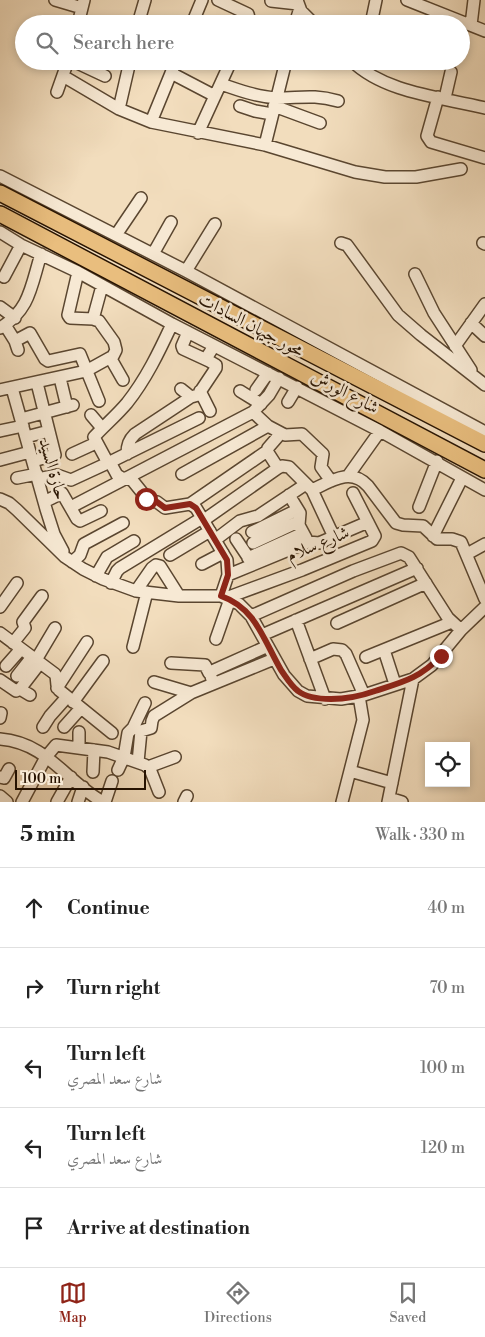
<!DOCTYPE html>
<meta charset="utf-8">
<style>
:root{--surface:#fff;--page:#f6f6f6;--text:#222;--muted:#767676;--line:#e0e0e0;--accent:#8f2418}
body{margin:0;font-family:"Libre Bodoni",Amiri,serif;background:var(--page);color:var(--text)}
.controls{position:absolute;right:15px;bottom:15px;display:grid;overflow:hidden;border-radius:0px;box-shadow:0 2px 8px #0003}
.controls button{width:45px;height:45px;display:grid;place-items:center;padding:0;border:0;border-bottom:1px solid var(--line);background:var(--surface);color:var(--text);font:25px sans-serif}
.scale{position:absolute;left:15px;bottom:12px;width:131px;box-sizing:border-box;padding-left:5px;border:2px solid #271301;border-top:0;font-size:14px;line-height:18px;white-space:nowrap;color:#271301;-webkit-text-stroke:4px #f7e9d4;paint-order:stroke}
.stop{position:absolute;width:15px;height:15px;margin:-11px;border:4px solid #8f2418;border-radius:50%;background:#fff}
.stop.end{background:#8f2418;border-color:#fff;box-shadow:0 1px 5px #0008}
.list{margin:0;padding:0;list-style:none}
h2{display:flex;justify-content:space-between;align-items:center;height:65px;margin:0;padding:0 20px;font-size:21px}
h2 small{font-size:16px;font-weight:400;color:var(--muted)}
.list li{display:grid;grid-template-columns:32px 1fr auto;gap:15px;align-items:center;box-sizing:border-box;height:80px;padding:0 20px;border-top:1px solid var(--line)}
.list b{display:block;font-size:19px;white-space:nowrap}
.list p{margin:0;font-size:16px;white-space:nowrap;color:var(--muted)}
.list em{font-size:16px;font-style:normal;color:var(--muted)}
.icon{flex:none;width:28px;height:28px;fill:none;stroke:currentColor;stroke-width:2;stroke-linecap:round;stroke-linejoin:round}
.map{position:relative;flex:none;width:485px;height:802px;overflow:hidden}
.search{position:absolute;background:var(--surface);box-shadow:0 2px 8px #0003;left:15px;right:15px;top:15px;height:55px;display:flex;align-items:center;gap:12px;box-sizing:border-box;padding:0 18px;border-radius:28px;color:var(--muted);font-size:19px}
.sheet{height:465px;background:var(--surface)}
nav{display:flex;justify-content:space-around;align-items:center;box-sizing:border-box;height:70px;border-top:1px solid var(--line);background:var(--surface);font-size:14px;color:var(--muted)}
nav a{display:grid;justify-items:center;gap:2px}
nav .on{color:var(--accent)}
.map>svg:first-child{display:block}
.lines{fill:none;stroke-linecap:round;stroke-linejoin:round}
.minor-casing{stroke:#5a4630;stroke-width:14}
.major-casing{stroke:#271301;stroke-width:18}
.minor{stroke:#f7e9d4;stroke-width:11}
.major{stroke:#e9be7e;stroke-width:15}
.route{stroke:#8f2418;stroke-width:6}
.labels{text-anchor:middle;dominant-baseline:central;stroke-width:5;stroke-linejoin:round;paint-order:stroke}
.street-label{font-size:18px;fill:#271301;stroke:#f7e9d4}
</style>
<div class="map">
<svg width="485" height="802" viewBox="0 0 485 802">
<rect width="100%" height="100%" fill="#f2ddbd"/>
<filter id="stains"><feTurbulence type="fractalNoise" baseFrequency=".004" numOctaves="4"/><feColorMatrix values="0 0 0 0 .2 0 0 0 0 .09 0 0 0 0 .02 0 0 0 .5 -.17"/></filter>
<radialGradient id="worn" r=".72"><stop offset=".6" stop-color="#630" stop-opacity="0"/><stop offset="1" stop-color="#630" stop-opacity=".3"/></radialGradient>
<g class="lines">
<defs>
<path id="minor" d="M55,0L82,8
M218,0L248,14L249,18L248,24
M297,0L301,11L314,24
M407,0L485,31
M271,1L298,4
M78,24L84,0
M138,24L145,0
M192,24L202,0
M295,24L300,8
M371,24L376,0
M471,25L474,0
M73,61L105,76
M352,61C385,93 441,97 485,108
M171,73L215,96
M63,76L119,109L151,122L265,145L355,172L385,177H416L461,169
M221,84C238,90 258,97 277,98C301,98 313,94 338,101
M57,92L68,61
M438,97L427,136L431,142L485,158
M445,98L451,72
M240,106L255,111L272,114
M274,106L320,123
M119,109L130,61
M151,122L176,61
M198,133L231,61
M265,145L286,61
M0,176L186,271L485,432
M0,232L21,245L78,272L172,324L380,431L485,490
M116,235L141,198
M341,243L347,245L398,315L421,335L485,385
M483,243L485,244
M153,254L171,222
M186,271L215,224
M415,274L434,313L471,370
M4,277L21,245
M0,307L15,318
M93,319L102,286
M471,323L485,336
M5,325L15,341L18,350
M0,328C30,310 31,286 41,254
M188,332L182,346L183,349L209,361
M15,341L30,333L45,359L48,361L80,354L99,401
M455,346L485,304
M111,359L123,380
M60,378L67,407
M12,388L46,509L54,534L63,551
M181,389L191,397L198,395L216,368V365L209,361L207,357L214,346
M0,390L86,371L113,356L116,350L114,342L99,321L93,319L70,318L68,315L78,272
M256,390L268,373
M200,391L210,411
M240,391L261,404
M288,402L297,387
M253,412L268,426L285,435L302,434L323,454L321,467L331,481
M91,415L102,428
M21,419L73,405
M0,431L23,426
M26,437L49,431
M72,454L96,443
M127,454C127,445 129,440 135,434L191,397
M0,460L30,452
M33,461L55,455L37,383
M110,462L117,475L122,478L132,480L149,501L157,502L165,508L190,504L196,508L227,560L228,575L221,596
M108,463L94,437C105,425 117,415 127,403C146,379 159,352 172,324
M278,468L267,451L268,448L281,433
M182,474L268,426
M348,476L380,431
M17,478L37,474
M38,479L57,475L71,480L110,462L199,418
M312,490C331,481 351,467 368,486L396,523L403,525L423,526L437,539H452L461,542L485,599
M289,495L300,513L299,525L306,538
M0,499L9,503L17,510L65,557L83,569L103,579L136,591L179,596H221L239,604L251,616L284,675L298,691L307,696L341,699L364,695L413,679L432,665L461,630L485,607
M44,502L62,493L77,519L80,521L101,511
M190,504L267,451
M71,507L253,412L269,395L279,378
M419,507L437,461
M204,520L278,468L282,466L289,467L312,490L334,537
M252,532L297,510
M433,536L462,478
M236,539L252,563
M215,540L240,521L258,516L306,484
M253,543L298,522
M467,554L485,544
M170,555L210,531
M248,558L303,533
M72,562L80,555L84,544L123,523
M202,564L223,553
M228,575L308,542L319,543L368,522
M96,576L107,557L134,541
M111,583L117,571L120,568L202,518
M136,591L152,568L156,565L160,566L179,596
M226,598L302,570L372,541L375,536L374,534L353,493
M0,607L17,583
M251,616L353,571L401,553L409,557L448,618L461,630
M296,620L325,699
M337,623L426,583
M0,633L55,674C58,679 55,685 59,690L112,733
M262,635L417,568
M216,639L230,599
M13,643L25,628L23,622L42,596
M133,647L147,592
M384,650L395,684
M366,657L452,622
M310,659L333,649L342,650L346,654L364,695
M36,660L55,628
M171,663L205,665L209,673
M6,666L21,649
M17,676L32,657
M0,680L16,691L20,689L30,695
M154,682L191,693
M213,684L210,672L268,646
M57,688L87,642
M20,689L40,663
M73,702L103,661
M0,718L1,713
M43,727L50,716L67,697
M64,727L81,708
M0,739C48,743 65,781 103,802
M79,748V732
M138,762L141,731L151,728L152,721L154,716L191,693L274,659
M148,767L175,757
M118,770L124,757L128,733L133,728L145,703
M350,771L392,783
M93,772L94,750
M0,777L4,778L9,769
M0,796L7,802
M389,798L402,802
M22,802L46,757L56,745L108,752L145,765L150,769L159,792
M57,802L71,777
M78,802L83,787
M105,802L112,781
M184,802L187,796
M342,802L363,720L359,696
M388,802L413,679"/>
<path id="major" d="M0,193L485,444
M0,214L485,470"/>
</defs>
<use href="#minor" class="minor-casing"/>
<use href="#major" class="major-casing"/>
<use href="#minor" class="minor"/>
<use href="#major" class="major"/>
</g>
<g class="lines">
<path class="route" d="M146,499L157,502L165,508L190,504L196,508L227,560L228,575L221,596C256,608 264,641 281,670C286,677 291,686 298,691C307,698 320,699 331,699C346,699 361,696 375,691C403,682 420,678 441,656"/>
</g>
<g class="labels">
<g class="street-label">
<text transform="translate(251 325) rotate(28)">محور جيهان السادات</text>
<text transform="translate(345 392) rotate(28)">شارع الورش</text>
<text transform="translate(53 469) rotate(74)">حارة السيد</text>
<text transform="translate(318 544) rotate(-22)">شارع سلام</text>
</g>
</g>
<rect width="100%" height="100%" filter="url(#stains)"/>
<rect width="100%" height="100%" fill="url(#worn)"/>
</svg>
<div class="controls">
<button><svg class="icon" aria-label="locate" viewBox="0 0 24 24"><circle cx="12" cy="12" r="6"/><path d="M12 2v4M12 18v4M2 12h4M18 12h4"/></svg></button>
</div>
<div class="scale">100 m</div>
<div class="stop" style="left:146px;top:499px"></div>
<div class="stop end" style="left:441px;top:656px"></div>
<div class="search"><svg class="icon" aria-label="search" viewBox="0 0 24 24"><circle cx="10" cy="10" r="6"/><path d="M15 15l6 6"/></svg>Search here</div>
</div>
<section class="sheet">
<h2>5 min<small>Walk · 330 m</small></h2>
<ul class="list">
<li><svg class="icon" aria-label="ahead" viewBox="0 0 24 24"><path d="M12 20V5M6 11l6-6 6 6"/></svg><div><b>Continue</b></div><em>40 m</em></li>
<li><svg class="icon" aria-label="right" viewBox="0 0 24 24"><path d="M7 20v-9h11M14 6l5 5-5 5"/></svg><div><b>Turn right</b></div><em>70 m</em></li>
<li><svg class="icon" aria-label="left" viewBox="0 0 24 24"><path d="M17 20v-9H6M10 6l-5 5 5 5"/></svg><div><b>Turn left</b><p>شارع سعد المصري</p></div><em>100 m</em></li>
<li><svg class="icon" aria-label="left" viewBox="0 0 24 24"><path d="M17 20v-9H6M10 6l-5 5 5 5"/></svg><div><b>Turn left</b><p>شارع سعد المصري</p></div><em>120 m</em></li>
<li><svg class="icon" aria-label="arrive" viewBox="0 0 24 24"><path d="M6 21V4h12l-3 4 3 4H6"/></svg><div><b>Arrive at destination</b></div></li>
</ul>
</section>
<nav>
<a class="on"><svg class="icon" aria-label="map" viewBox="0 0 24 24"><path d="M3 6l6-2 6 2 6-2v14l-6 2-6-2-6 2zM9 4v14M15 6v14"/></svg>Map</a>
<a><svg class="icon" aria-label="directions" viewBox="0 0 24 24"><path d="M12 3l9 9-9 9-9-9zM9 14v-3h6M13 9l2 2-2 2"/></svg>Directions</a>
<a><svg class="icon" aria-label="saved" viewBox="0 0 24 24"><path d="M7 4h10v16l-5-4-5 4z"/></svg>Saved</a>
</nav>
